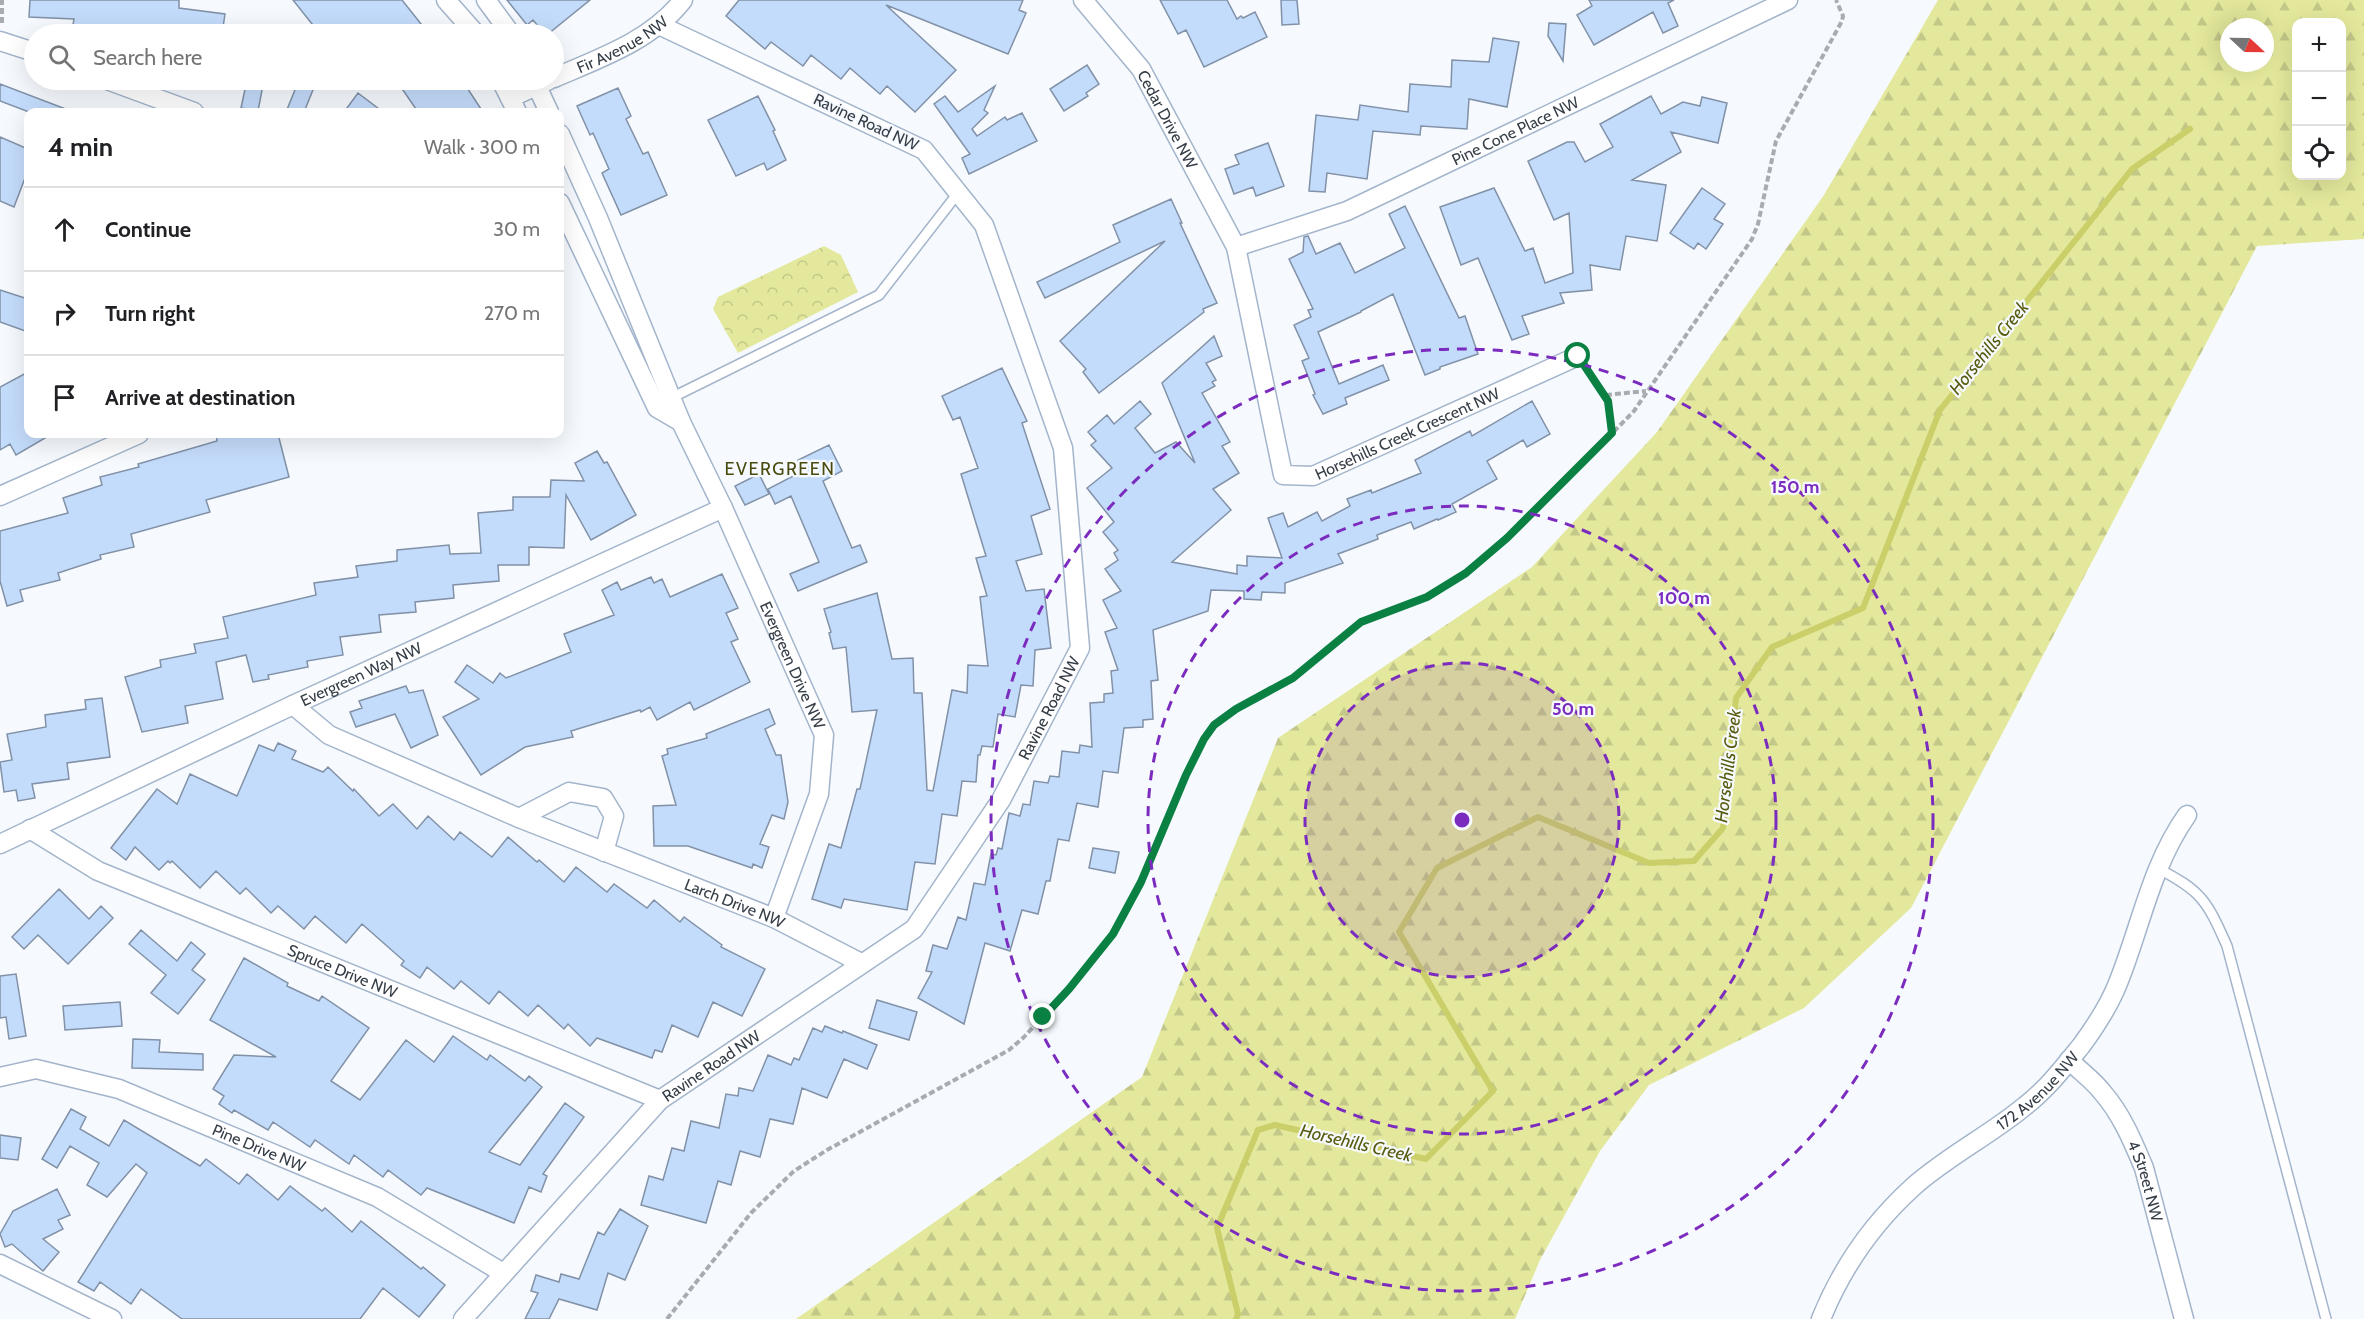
<!DOCTYPE html>
<meta charset="utf-8">
<style>
:root{--surface:#fff;--page:#f6f6f6;--text:#202124;--muted:#757577;--line:#e0e0e0}
body{margin:0;font-family:Cabin,sans-serif;background:var(--page);color:var(--text)}
.controls{position:absolute;right:18px;top:18px;display:grid;overflow:hidden;border-radius:12px;box-shadow:0 6px 24px #0002}
.controls button{width:54px;height:54px;display:grid;place-items:center;padding:0;border:0;border-bottom:2px solid var(--line);background:var(--surface);color:var(--text);font:30px sans-serif}
.compass{position:absolute;left:2220px;top:18px;width:54px;height:54px;border-radius:50%;background:var(--surface);box-shadow:0 6px 24px #0002;rotate:112deg}
.stop{position:absolute;width:18px;height:18px;margin:-14px;border:4px solid #0b8043;border-radius:50%;background:#fff}
.stop.end{background:#0b8043;border-color:#fff;box-shadow:0 2px 6px #0008}
.list{margin:0;padding:0;list-style:none}
h2{display:flex;justify-content:space-between;align-items:center;height:78px;margin:0;padding:0 24px;font-size:26px}
h2 small{font-size:20px;font-weight:400;color:var(--muted)}
.list li{display:grid;grid-template-columns:39px 1fr auto;gap:18px;align-items:center;box-sizing:border-box;height:84px;padding:0 24px;border-top:2px solid var(--line)}
.list b{display:block;font-size:22px;white-space:nowrap}
.list em{font-size:20px;font-style:normal;color:var(--muted)}
.icon{flex:none;width:33px;height:33px;fill:none;stroke:currentColor;stroke-width:2;stroke-linecap:round;stroke-linejoin:round}
.map{position:relative;flex:none;width:2364px;height:1319px;overflow:hidden}
.search{position:absolute;background:var(--surface);box-shadow:0 6px 24px #0002;left:24px;top:24px;width:540px;height:66px;display:flex;align-items:center;gap:15px;box-sizing:border-box;padding:0 21px;border-radius:33px;color:var(--muted);font-size:22px}
.panel{position:absolute;background:var(--surface);box-shadow:0 6px 24px #0002;left:24px;top:108px;width:540px;height:330px;border-radius:12px}
.map>svg:first-child{display:block}
.forest{fill:url(#forest-firs);fill-rule:evenodd}
.park{fill:url(#park-crowns)}
.lines{fill:none;stroke-linecap:round;stroke-linejoin:round}
.stream{stroke:#cacf69;stroke-width:6}
.building{fill:#c4dcfb;stroke:#8191a7;stroke-width:1.5}
.lane-casing{stroke:#a3b4cb;stroke-width:12}
.street-casing{stroke:#a3b4cb;stroke-width:21}
.path{stroke:#a7acb2;stroke-width:4;stroke-dasharray:6 3;stroke-linecap:butt}
.lane{stroke:#fff;stroke-width:9}
.street{stroke:#fff;stroke-width:18}
.route{stroke:#0b8043;stroke-width:8}
.ring{fill:none;stroke:#7b2cbf;stroke-width:3;stroke-dasharray:10 8}
.labels{text-anchor:middle;dominant-baseline:central;stroke-width:4.5;stroke-linejoin:round;paint-order:stroke}
.street-label{font-size:16px;fill:#353d46;stroke:#f6fafe}
.water-label{font-size:18px;font-style:italic;fill:#585b0e;stroke:#f6fafe}
.neighbourhood-label{font-size:18px;letter-spacing:1.5px;fill:#494b0e;stroke:#f6fafe}
.centre{fill:#7b2cbf;stroke:#f6fafe;stroke-width:3}
.ring-label{font-size:18px;text-anchor:middle;font-weight:bold;fill:#7b2cbf;stroke:#f6fafe;stroke-width:4.5;stroke-linejoin:round;paint-order:stroke}
</style>
<div class="map">
<svg width="2364" height="1319" viewBox="0 0 2364 1319">
<defs>
<pattern id="forest-firs" width="22" height="20" patternUnits="userSpaceOnUse" patternTransform="scale(1.5)"><rect width="22" height="20" fill="#e3e89c"/><path d="M5 1l3.5 6h-7zM16 11l3.5 6h-7z" fill="#c3c888"/></pattern>
<pattern id="park-crowns" width="20" height="18" patternUnits="userSpaceOnUse" patternTransform="scale(1.5)"><rect width="20" height="18" fill="#e3e89c"/><path d="M2 6a3 3 0 1 1 6 0M12 15a3 3 0 1 1 6 0" fill="none" stroke="#c3c888"/></pattern>
</defs>
<rect width="100%" height="100%" fill="#f6fafe"/>
<path class="forest" d="M1938,0H2364V239L2257,246L1911,908L1804,1008L1649,1085L1600,1151L1540,1260L1515,1319H796L1142,1077L1278,738L1532,567L1657,432L1824,195ZM2296,22H2342V176H2296ZM2229,27H2265V63H2229Z"/>
<path class="park" d="M824,246L841,255L858,292L738,353L713,309L718,297Z"/>
<g class="lines">
<path class="stream" d="M1236,1319L1238,1314L1217,1228L1258,1130L1275,1125L1426,1159L1493,1091L1399,932L1437,868L1538,817L1649,863L1694,861L1723,828L1736,698L1772,647L1863,608L1940,410L2132,169L2190,129"/>
</g>
<path class="building" d="M30,0H179V8L225,14L222,34H113L72,30L74,19L29,17Z
M293,0H402L429,34H320Z
M507,0H590L548,34H545L533,20L527,25Z
M739,0H1023L1019,10L1026,13L1008,54L886,5L956,70L915,112L887,86L880,94L850,68L841,79L811,55L803,66L771,42L765,49L726,16Z
M1160,0H1227L1237,19L1241,16L1243,18L1255,12L1267,37L1204,67L1186,30L1178,34Z
M1281,0H1297L1299,24L1282,25Z
M1589,0H1674L1668,3L1678,26L1663,33L1653,12L1594,45L1577,15L1592,6Z
M1549,23L1566,24L1563,61L1548,36Z
M1493,38L1519,42L1507,107L1469,99L1467,129L1421,126L1420,135L1373,131L1367,179L1327,173L1325,192L1309,191L1316,115L1358,120L1360,105L1408,112L1410,84L1451,87L1452,60L1489,62Z
M1087,65L1099,84L1086,93L1088,96L1064,111L1050,89Z
M247,80H264L258,111L241,108Z
M299,80H317L304,112H286Z
M396,80H462L483,112H418Z
M0,84L71,111V112H29L0,101Z
M995,86L984,110L988,113L972,129L977,136L1005,117L1007,120L1022,113L1037,141L969,174L962,158L970,154L934,104L945,96L958,112Z
M618,88L631,116L626,119L643,154L648,152L667,195L621,215L602,173L609,169L593,133L590,135L577,106Z
M358,93L383,112H344Z
M758,96L775,130L773,131L786,160L767,170L764,163L736,176L708,120Z
M1651,96L1661,114L1683,102L1700,106L1702,97L1727,103L1718,143L1671,132L1681,152L1632,180L1666,185L1657,241L1626,236L1620,270L1590,265L1592,290L1560,293L1564,303L1522,316L1529,334L1512,340L1478,258L1461,265L1440,207L1494,188L1525,251L1533,248L1545,283L1573,273L1569,213L1554,220L1528,161L1567,142H1574L1585,162L1613,147L1600,124Z
M0,137L28,149V170L14,207L0,201Z
M1268,143L1284,186L1256,196L1253,187L1234,194L1225,169L1239,164L1235,155Z
M1702,188L1725,204L1714,219L1723,224L1706,249L1698,243L1694,249L1670,233Z
M1171,199L1182,223H1180L1217,303L1203,309L1204,312L1099,393L1083,372L1086,369L1060,341L1165,241L1045,298L1037,282L1120,242L1113,225Z
M1405,206L1459,318L1465,316L1478,354L1440,367V369L1425,375L1393,294L1361,311V312L1318,332L1339,384L1383,365L1389,380L1345,398L1347,404L1323,414L1313,395L1315,394L1302,361L1309,358L1294,325L1311,317L1308,310L1313,309L1289,259L1303,252L1304,237L1308,236L1316,254L1340,243L1355,273L1405,248L1389,214Z
M0,290L28,299V332L0,322Z
M1214,336L1222,356L1206,363L1216,380L1212,382L1215,386L1202,393L1230,442L1222,446L1239,473L1213,489L1231,510L1172,562L1237,574V565L1247,566V556L1282,558L1268,518L1283,513L1288,527L1317,512L1322,521L1350,506L1347,499L1371,490L1372,493L1421,473L1415,460L1470,431L1472,436L1532,401L1550,434L1527,447L1523,440L1487,461L1497,479L1452,504L1456,512L1438,520L1437,519L1414,529L1411,522L1377,535L1378,539L1338,554L1343,563L1285,583V593L1262,592L1261,600L1244,599V591L1211,590L1208,611L1153,630L1158,680L1151,681L1153,719L1143,720V727L1124,728L1118,773L1103,771L1098,807L1077,803L1069,841L1058,839L1050,881H1046L1038,914L1022,910L1010,951L985,943L964,1024L918,998L932,972L926,971L933,945L947,949L958,917L966,920L974,883L985,885L991,854L996,855L998,848L1002,849L1009,813L1020,816L1023,804L1030,805L1034,781L1048,783L1050,776L1059,777L1062,751L1079,753L1080,745L1092,747L1090,703L1104,702V694L1113,693L1111,671L1118,670L1105,632L1117,628L1103,600L1121,591L1105,569L1118,560L1114,553L1118,550L1103,532L1114,522L1087,488L1112,468L1091,445L1096,441L1088,432L1107,415L1114,424L1140,401L1151,414L1135,428L1155,453L1176,442L1195,463L1162,383Z
M1002,368L1027,421L1022,423L1050,509L1031,516L1042,554L1016,561L1026,591L1044,589L1051,648L1035,650L1033,686L1021,685L1015,717L998,714L993,747L982,746L980,755H978L976,782L962,781L957,816L942,814L935,864L915,862L907,910L844,899L841,908L812,899L829,844L841,848L857,789H860L877,710L852,712L846,647L833,649L829,633L831,632L824,609L877,593L892,659L913,658L914,693H922L927,790L933,791L952,690L967,693L968,665L988,666L980,597L987,596L976,558L986,556L961,474L978,468L960,417L953,420L942,396Z
M28,372V434H52L16,455L10,444L0,450V387Z
M216,434H278L289,477L206,500L210,512L131,534L134,547L100,555L101,559L58,573L60,580L20,590L23,601L7,606L0,581V531L68,513L63,498L102,485L100,477L139,467L138,464L217,441Z
M829,445L842,471L823,481L852,548L860,545L867,562L798,591L790,574L819,562L791,496L775,504L768,489L803,471L798,460Z
M597,451L604,463L607,462L636,515L591,540L566,495L564,548L529,547V565H498L499,581L453,585L454,598L415,602L416,612L379,615L381,632L340,637L343,655L307,661L308,667L268,675L269,679L253,682L246,655L216,662L223,699L185,706L188,723L142,732L125,677L161,667L160,660L196,653L194,644L228,638L223,617L316,595L314,583L358,577L356,566L397,561V550L449,545L450,554L481,553L478,513L513,510V497H550L551,480L584,481L575,463Z
M759,474L769,494L745,505L735,486Z
M722,574L738,608L726,613L738,639L731,642L750,682L694,710L690,702L657,720L650,707L641,712L640,710L571,731L573,737L525,747L481,775L443,717L479,699L455,682L467,665L493,683L500,673L506,678L571,652L564,634L614,615L602,590L617,582L621,590L651,577L654,583L662,579L670,597Z
M406,686L409,693L423,690L438,735L411,748L395,714L356,727L350,712L362,708L359,701Z
M102,698L110,757L67,763L69,779L32,784L35,798L18,801L16,790L4,792L0,762L12,760L7,734L46,727L45,715L86,709L85,700Z
M769,709L775,724L765,729L776,755H781L788,802L784,819L772,815L760,844L769,847L762,868L753,864L752,868L688,846H654L653,806L676,805L662,756L668,754L667,749L707,738L706,734Z
M278,743L296,751L292,759L323,772L328,767L353,791L354,789L379,816L393,804L417,829L428,816L454,840L460,832L492,857L508,837L537,862L539,860L564,882L576,867L607,892L614,884L647,908L654,900L680,922L684,917L722,945L721,947L765,969L742,1016L713,1002L698,1037L672,1025L662,1052L655,1050L652,1058L597,1038L590,1046L568,1024L564,1029L538,1005L528,1016L499,991L489,1004L461,981L454,989L427,967L420,978L401,965L404,961L362,924L346,943L315,916L304,929L278,906L271,913L246,888L240,894L216,871L200,888L172,861L170,863L168,861L159,870L135,847L126,860L111,848L157,789L177,804L190,774L237,796L259,745L274,751Z
M1093,848L1119,852L1115,873L1089,868Z
M59,889L89,919L101,906L113,918L68,964L38,935L24,949L12,937Z
M141,930L177,961L191,942L205,954L192,970L205,980L178,1014L151,993L166,975L129,944Z
M244,958L288,983L287,986L319,1001L322,996L369,1028L331,1081L360,1100L406,1040L434,1062L453,1036L487,1060L490,1055L525,1081L529,1076L542,1087L489,1152L520,1165L565,1103L584,1117L543,1174L547,1176L541,1192L529,1187L514,1223L427,1188L421,1195L388,1170L383,1177L354,1155L349,1164L315,1140L310,1147L273,1122L268,1130L234,1110L232,1113L219,1104L224,1096L213,1089L234,1055L276,1057L210,1020Z
M16,974L26,1036L9,1039L6,1017L0,1018V976Z
M877,1000L917,1012L909,1040L869,1028Z
M120,1002L122,1026L65,1030L63,1006Z
M825,1026L842,1033L843,1031L877,1045L867,1069L844,1059L827,1098L802,1088L793,1124L770,1119L760,1157L740,1151L731,1185L718,1181L706,1223L641,1205L649,1176L663,1180L672,1148L684,1151L691,1121L719,1128L726,1094L738,1096L739,1088L753,1091L768,1055L791,1065L794,1058L799,1060L813,1028L822,1032Z
M133,1039L160,1040L159,1052L203,1054V1070L132,1068Z
M71,1109L86,1117L80,1129L109,1146L124,1120L200,1166L206,1159L239,1184L247,1174L278,1200L290,1186L322,1211L325,1208L352,1232L361,1221L421,1269L423,1267L445,1285L419,1317L383,1288L360,1319H182L141,1289L131,1304L100,1282L94,1291L78,1282L147,1173L136,1164L107,1197L87,1185L99,1163L70,1146L57,1168L42,1159Z
M0,1135L21,1138L18,1160L0,1158Z
M57,1189L70,1215L58,1220L63,1229L43,1239L59,1252L43,1271L12,1244L5,1247L0,1234L13,1211Z
M620,1209L648,1226L625,1280L608,1273L597,1310L559,1299L549,1319H525L538,1293L531,1291L536,1275L559,1282L561,1274L579,1279L598,1232L604,1235Z"/>
<g class="lines">
<defs>
<path id="lane" d="M669,399L879,295L958,193
M2157,868C2202,891 2207,901 2227,946L2326,1319"/>
<g id="street">
<path d="M446,0L476,34"/>
<path d="M486,0L511,34"/>
<path id="s1" d="M1083,0L1141,69L1236,247L1283,475L1313,476L1578,356"/>
<path d="M0,41L34,52"/>
<path id="s2" d="M554,78C600,58 651,41 683,0"/>
<path d="M107,80L194,112"/>
<path d="M501,80L517,112"/>
<path d="M534,80L549,112"/>
<path d="M510,98L549,80"/>
<path id="s3" d="M560,134L598,218L681,422L723,508L824,735L819,794L774,918"/>
<path d="M560,203L657,408L681,422"/>
<path id="s4" d="M1236,247L1347,211L1788,0"/>
<path d="M0,496L139,434"/>
<path id="s5" d="M293,705L329,735L519,818L774,918L861,963"/>
<path d="M519,818L569,792L603,798L614,816L604,852"/>
<path id="s6" d="M30,829L98,871L660,1100"/>
<path id="s7" d="M0,844L293,705L723,508"/>
<path id="s8" d="M2069,1060C2080,1071 2094,1081 2103,1093C2122,1115 2133,1142 2144,1168L2184,1319"/>
<path id="s9" d="M0,1077L36,1069L119,1089L377,1197L503,1273"/>
<path d="M0,1264L112,1319"/>
<path id="s10" d="M463,1319L660,1100L914,929L1001,800L1080,648L1063,448L984,225L924,150L659,25"/>
<path id="s11" d="M1821,1319C1842,1267 1873,1223 1914,1186C1948,1156 1990,1135 2025,1106C2047,1089 2064,1067 2081,1046C2095,1027 2109,1006 2118,983C2141,926 2151,866 2187,815"/>
</g>
</defs>
<use href="#lane" class="lane-casing"/>
<use href="#street" class="street-casing"/>
<path class="path" d="M2,23V0
M1589,371L1608,401L1612,433
M1606,395L1646,391
M667,1319L751,1213L794,1171L827,1150L1009,1050L1023,1038L1069,989L1113,934L1141,882L1186,775L1204,739L1214,725L1236,709L1293,678L1361,622L1438,592L1492,551L1554,493L1634,411L1752,239L1758,224L1776,141L1842,21L1843,16L1836,0"/>
<use href="#lane" class="lane"/>
<use href="#street" class="street"/>
</g>
<g class="lines">
<path class="route" d="M1043,1017L1069,989L1113,934L1141,882L1186,775L1204,739L1214,725L1236,709L1293,678L1361,622L1427,597L1466,573L1507,538L1612,433L1608,401L1578,356"/>
</g>
<circle cx="1462" cy="820" r="157" fill="#7b2cbf" fill-opacity=".12"/>
<g class="ring">
<circle cx="1462" cy="820" r="157"/>
<circle cx="1462" cy="820" r="314"/>
<circle cx="1462" cy="820" r="471"/>
</g>
<g class="labels">
<g class="street-label">
<text stroke="none"><textPath href="#s2" startOffset="76">Fir Avenue NW</textPath></text>
<text stroke="none"><textPath href="#s1" startOffset="147">Cedar Drive NW</textPath></text>
<text transform="translate(866 122) rotate(25)">Ravine Road NW</text>
<text stroke="none"><textPath href="#s4" startOffset="303">Pine Cone Place NW</textPath></text>
<text stroke="none"><textPath href="#s1" startOffset="658">Horsehills Creek Crescent NW</textPath></text>
<text stroke="none"><textPath href="#s3" startOffset="580">Evergreen Drive NW</textPath></text>
<text stroke="none"><textPath href="#s7" startOffset="399">Evergreen Way NW</textPath></text>
<text stroke="none"><textPath href="#s10" startOffset="860">Ravine Road NW</textPath></text>
<text stroke="none"><textPath href="#s5" startOffset="486">Larch Drive NW</textPath></text>
<text stroke="none"><textPath href="#s6" startOffset="344">Spruce Drive NW</textPath></text>
<text stroke="none"><textPath href="#s10" startOffset="356">Ravine Road NW</textPath></text>
<text stroke="none"><textPath href="#s11" startOffset="320">172 Avenue NW</textPath></text>
<text stroke="none"><textPath href="#s9" startOffset="274">Pine Drive NW</textPath></text>
<text stroke="none"><textPath href="#s8" startOffset="146">4 Street NW</textPath></text>
</g>
<g class="water-label">
<text transform="translate(1989 348) rotate(-51)">Horsehills Creek</text>
<text transform="translate(1728 766) rotate(-83)">Horsehills Creek</text>
<text transform="translate(1356 1143) rotate(13)">Horsehills Creek</text>
</g>
<g class="neighbourhood-label">
<text x="780" y="469">EVERGREEN</text>
</g>
</g>
<circle cx="1462" cy="820" r="9" class="centre"/>
<g class="ring-label">
<text x="1795" y="493">150 m</text>
<text x="1684" y="604">100 m</text>
<text x="1573" y="715">50 m</text>
</g>
</svg>
<div class="controls">
<button>+</button>
<button>−</button>
<button><svg class="icon" aria-label="locate" viewBox="0 0 24 24"><circle cx="12" cy="12" r="6"/><path d="M12 2v4M12 18v4M2 12h4M18 12h4"/></svg></button>
</div>
<svg class="compass" viewBox="-18 -18 36 36"><path d="M0-13l5 13h-10z" fill="#e53935"/><path d="M0 13l5-13h-10z" fill="#757577"/></svg>
<div class="stop" style="left:1578px;top:356px"></div>
<div class="stop end" style="left:1043px;top:1017px"></div>
<div class="search"><svg class="icon" aria-label="search" viewBox="0 0 24 24"><circle cx="10" cy="10" r="6"/><path d="M15 15l6 6"/></svg>Search here</div>
<section class="panel">
<h2>4 min<small>Walk · 300 m</small></h2>
<ul class="list">
<li><svg class="icon" aria-label="ahead" viewBox="0 0 24 24"><path d="M12 20V5M6 11l6-6 6 6"/></svg><div><b>Continue</b></div><em>30 m</em></li>
<li><svg class="icon" aria-label="right" viewBox="0 0 24 24"><path d="M7 20v-9h11M14 6l5 5-5 5"/></svg><div><b>Turn right</b></div><em>270 m</em></li>
<li><svg class="icon" aria-label="arrive" viewBox="0 0 24 24"><path d="M6 21V4h12l-3 4 3 4H6"/></svg><div><b>Arrive at destination</b></div></li>
</ul>
</section>
</div>
